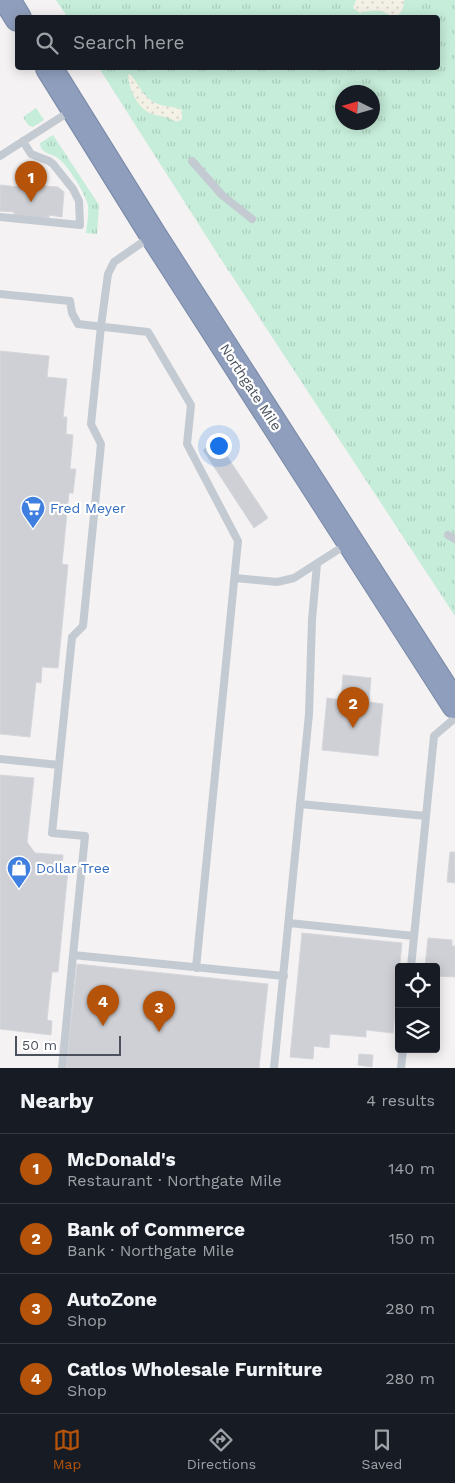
<!DOCTYPE html>
<meta charset="utf-8">
<style>
:root{--surface:#171b24;--page:#242831;--text:#f1f3f6;--muted:#9ea1a6;--line:#363941;--accent:#b45309}
body{margin:0;font-family:"Work Sans",sans-serif;background:var(--page);color:var(--text)}
.controls{position:absolute;right:15px;bottom:15px;display:grid;overflow:hidden;border-radius:5px;box-shadow:0 2px 12px #0003}
.controls button{width:45px;height:45px;display:grid;place-items:center;padding:0;border:0;border-bottom:1px solid var(--line);background:var(--surface);color:var(--text);font:25px sans-serif}
.compass{position:absolute;left:335px;top:85px;width:45px;height:45px;border-radius:50%;background:var(--surface);box-shadow:0 2px 12px #0003;rotate:275deg}
.scale{position:absolute;left:15px;bottom:12px;width:106px;box-sizing:border-box;padding-left:5px;border:2px solid #4b525e;border-top:0;font-size:14px;line-height:18px;white-space:nowrap;color:#4b525e;-webkit-text-stroke:4px #fff;paint-order:stroke}
.you{position:absolute;left:218px;top:445px;width:18px;height:18px;margin:-12px;border:4px solid #fff;border-radius:50%;background:#1a73e8;box-shadow:0 0 0 8px #1a73e833}
.badge{display:grid;place-items:center;width:32px;height:32px;border-radius:50%;background:var(--accent);color:#fff;font-size:16px;font-weight:700}
.pin{position:absolute;translate:-50% -41px;filter:drop-shadow(0 1px 2px #0008)}
.pin::after{content:'';position:absolute;top:26px;width:18px;height:15px;background:inherit;clip-path:polygon(0 0,100% 0,50% 100%)}
.list{margin:0;padding:0;list-style:none}
h2{display:flex;justify-content:space-between;align-items:center;height:65px;margin:0;padding:0 20px;font-size:21px}
h2 small{font-size:16px;font-weight:400;color:var(--muted)}
.list li{display:grid;grid-template-columns:32px 1fr auto;gap:15px;align-items:center;box-sizing:border-box;height:70px;padding:0 20px;border-top:1px solid var(--line)}
.list b{display:block;font-size:19px;white-space:nowrap}
.list p{margin:0;font-size:16px;white-space:nowrap;color:var(--muted)}
.list em{font-size:16px;font-style:normal;color:var(--muted)}
.icon{flex:none;width:28px;height:28px;fill:none;stroke:currentColor;stroke-width:2;stroke-linecap:round;stroke-linejoin:round}
.map{position:relative;flex:none;width:455px;height:1068px;overflow:hidden}
.search{position:absolute;background:var(--surface);box-shadow:0 2px 12px #0003;left:15px;right:15px;top:15px;height:55px;display:flex;align-items:center;gap:12px;box-sizing:border-box;padding:0 18px;border-radius:5px;color:var(--muted);font-size:19px}
.sheet{height:345px;background:var(--surface)}
nav{display:flex;justify-content:space-around;align-items:center;box-sizing:border-box;height:70px;border-top:1px solid var(--line);background:var(--surface);font-size:14px;color:var(--muted)}
nav a{display:grid;justify-items:center;gap:2px}
nav .on{color:var(--accent)}
.map>svg:first-child{display:block}
.grass{fill:url(#grass-tufts);fill-rule:evenodd}
.sand{fill:url(#sand-dots)}
.building{fill:#cfd0d5;stroke:#d6d7dc}
.lines{fill:none;stroke-linecap:round;stroke-linejoin:round}
.highway-casing{stroke:#7989a8;stroke-width:28}
.lane{stroke:#c4cad2;stroke-width:8}
.highway{stroke:#8e9ebc;stroke-width:26}
.labels{text-anchor:middle;dominant-baseline:central;stroke-width:4.5;stroke-linejoin:round;paint-order:stroke}
.street-label{font-size:14px;fill:#4b525e;stroke:#fff}
.shop-label{font-size:14px;fill:#366cbe;stroke:#fff;text-anchor:start}
</style>
<div class="map">
<svg width="455" height="1068" viewBox="0 0 455 1068">
<defs>
<pattern id="grass-tufts" width="24" height="20" patternUnits="userSpaceOnUse" patternTransform="scale(1.25)"><rect width="24" height="20" fill="#c5edd9"/><path d="M3 7l-1-3M5 7V3M7 7l1-3M15 17l-1-3M17 17v-4M19 17l1-3" fill="none" stroke="#abcdbd"/></pattern>
<pattern id="sand-dots" width="8" height="8" patternUnits="userSpaceOnUse" patternTransform="scale(1.25)"><rect width="8" height="8" fill="#f3f0e5"/><path d="M2 2h.1M6 6h.1" fill="none" stroke="#d2d0c7" stroke-width="1.8" stroke-linecap="round"/></pattern>
</defs>
<rect width="100%" height="100%" fill="#f4f2f2"/>
<path class="grass" d="M56,0H455V616L217,253L99,68H438V18H68ZM342,92H372V122H342Z
M36,108L44,120L33,127L28,125L23,117Z
M53,135L99,205L97,234L86,233C87,224 89,214 88,205C85,193 69,167 59,159C52,153 40,154 40,143Z"/>
<path class="sand" d="M356,0H404C404,7 402,12 397,16C387,16 389,13 381,11C374,10 367,11 360,13L353,8Z
M130,74C139,84 144,99 158,104C166,107 174,106 182,110V119C176,124 174,120 168,118C163,116 157,116 152,114C138,109 129,90 128,75Z"/>
<path class="building" d="M20,184L58,187L64,192L62,217L49,215V218L23,216L14,217V212L0,211V185L20,187Z
M0,351L49,356L47,377L67,379L63,417H67L66,434L73,435L70,469H76L73,493H69L62,564L68,565L58,668L42,667L41,683L36,682L30,737L0,734Z
M217,441L268,518L254,528L203,450Z
M343,675L371,678L369,702L383,704L378,756L322,750L327,698L341,700Z
M0,775L34,778L27,842L35,853L63,855L62,869L68,870L58,972H52L47,1020L52,1021L51,1035L0,1029Z
M450,852H455V883L447,882Z
M302,933L402,943L393,1033L366,1030V1037L330,1034L329,1048L314,1046L313,1059L290,1057Z
M428,938L452,940V946H455V977L436,976V967H425Z
M77,964L268,984L259,1068H66Z
M359,1054L373,1055L372,1067L358,1065Z"/>
<g class="lines">
<defs>
<path id="highway" d="M7,0L18,18
M49,68L153,235L455,705"/>
</defs>
<use href="#highway" class="highway-casing"/>
<path class="lane" d="M0,156L72,110
M192,161L222,195L252,219
M0,217L80,225L79,201L73,189L53,164L49,161L31,154L23,141
M150,237L114,262L108,274L101,326L91,424L101,444L83,626L72,637L52,833L85,836L73,955L284,976
M0,294L70,301L72,313L78,324L148,332L191,405L187,444L238,541L196,968
M448,535L455,539
M235,578L277,582L294,578L347,544
M0,759L59,765
M300,804L426,816
M289,923L414,936
M411,967L434,736L455,718
M62,1068L73,955
M274,1068L309,714L312,620L317,564
M401,1068L403,1049"/>
<use href="#highway" class="highway"/>
</g>
<defs>
<symbol id="supermarket-pin" viewBox="-11 -11 22 30"><path d="M0 17L-7.5 6A9.5 9.5 0 1 1 7.5 6Z" fill="#3f7fe0" stroke="#fff"/><path d="M-6-5.5h2.5l.6 2H6L4.5 2H-2.5L-4.4-4H-6ZM-1.5 3.2a1.3 1.3 0 1 0 .1 0ZM3 3.2a1.3 1.3 0 1 0 .1 0Z" fill="#fff"/></symbol>
<symbol id="shop-pin" viewBox="-11 -11 22 30"><path d="M0 17L-7.5 6A9.5 9.5 0 1 1 7.5 6Z" fill="#3f7fe0" stroke="#fff"/><path d="M-5-2.5h2.3a2.7 3.5 0 0 1 5.4 0H5L5.5 6h-11ZM-1.5-2.5h3a1.5 2.3 0 0 0-3 0Z" fill="#fff"/></symbol>
</defs>
<g fill-rule="evenodd">
<use href="#supermarket-pin" x="19" y="494" width="28" height="38"/>
<use href="#shop-pin" x="5" y="854" width="28" height="38"/>
</g>
<g class="labels">
<g class="street-label">
<text transform="translate(251 387) rotate(57)">Northgate Mile</text>
</g>
<g class="shop-label">
<text x="50" y="508">Fred Meyer</text>
<text x="36" y="868">Dollar Tree</text>
</g>
</g>
</svg>
<div class="controls">
<button><svg class="icon" aria-label="locate" viewBox="0 0 24 24"><circle cx="12" cy="12" r="6"/><path d="M12 2v4M12 18v4M2 12h4M18 12h4"/></svg></button>
<button><svg class="icon" aria-label="layers" viewBox="0 0 24 24"><path d="M12 4l9 5-9 5-9-5zM3 14l9 5 9-5"/></svg></button>
</div>
<svg class="compass" viewBox="-18 -18 36 36"><path d="M0-13l5 13h-10z" fill="#e53935"/><path d="M0 13l5-13h-10z" fill="#9ea1a6"/></svg>
<div class="scale">50 m</div>
<div class="you"></div>
<div class="pin badge" style="left:31px;top:202px">1</div>
<div class="pin badge" style="left:353px;top:728px">2</div>
<div class="pin badge" style="left:159px;top:1032px">3</div>
<div class="pin badge" style="left:103px;top:1026px">4</div>
<div class="search"><svg class="icon" aria-label="search" viewBox="0 0 24 24"><circle cx="10" cy="10" r="6"/><path d="M15 15l6 6"/></svg>Search here</div>
</div>
<section class="sheet">
<h2>Nearby<small>4 results</small></h2>
<ul class="list">
<li><span class="badge">1</span><div><b>McDonald's</b><p>Restaurant · Northgate Mile</p></div><em>140 m</em></li>
<li><span class="badge">2</span><div><b>Bank of Commerce</b><p>Bank · Northgate Mile</p></div><em>150 m</em></li>
<li><span class="badge">3</span><div><b>AutoZone</b><p>Shop</p></div><em>280 m</em></li>
<li><span class="badge">4</span><div><b>Catlos Wholesale Furniture</b><p>Shop</p></div><em>280 m</em></li>
</ul>
</section>
<nav>
<a class="on"><svg class="icon" aria-label="map" viewBox="0 0 24 24"><path d="M3 6l6-2 6 2 6-2v14l-6 2-6-2-6 2zM9 4v14M15 6v14"/></svg>Map</a>
<a><svg class="icon" aria-label="directions" viewBox="0 0 24 24"><path d="M12 3l9 9-9 9-9-9zM9 14v-3h6M13 9l2 2-2 2"/></svg>Directions</a>
<a><svg class="icon" aria-label="saved" viewBox="0 0 24 24"><path d="M7 4h10v16l-5-4-5 4z"/></svg>Saved</a>
</nav>
